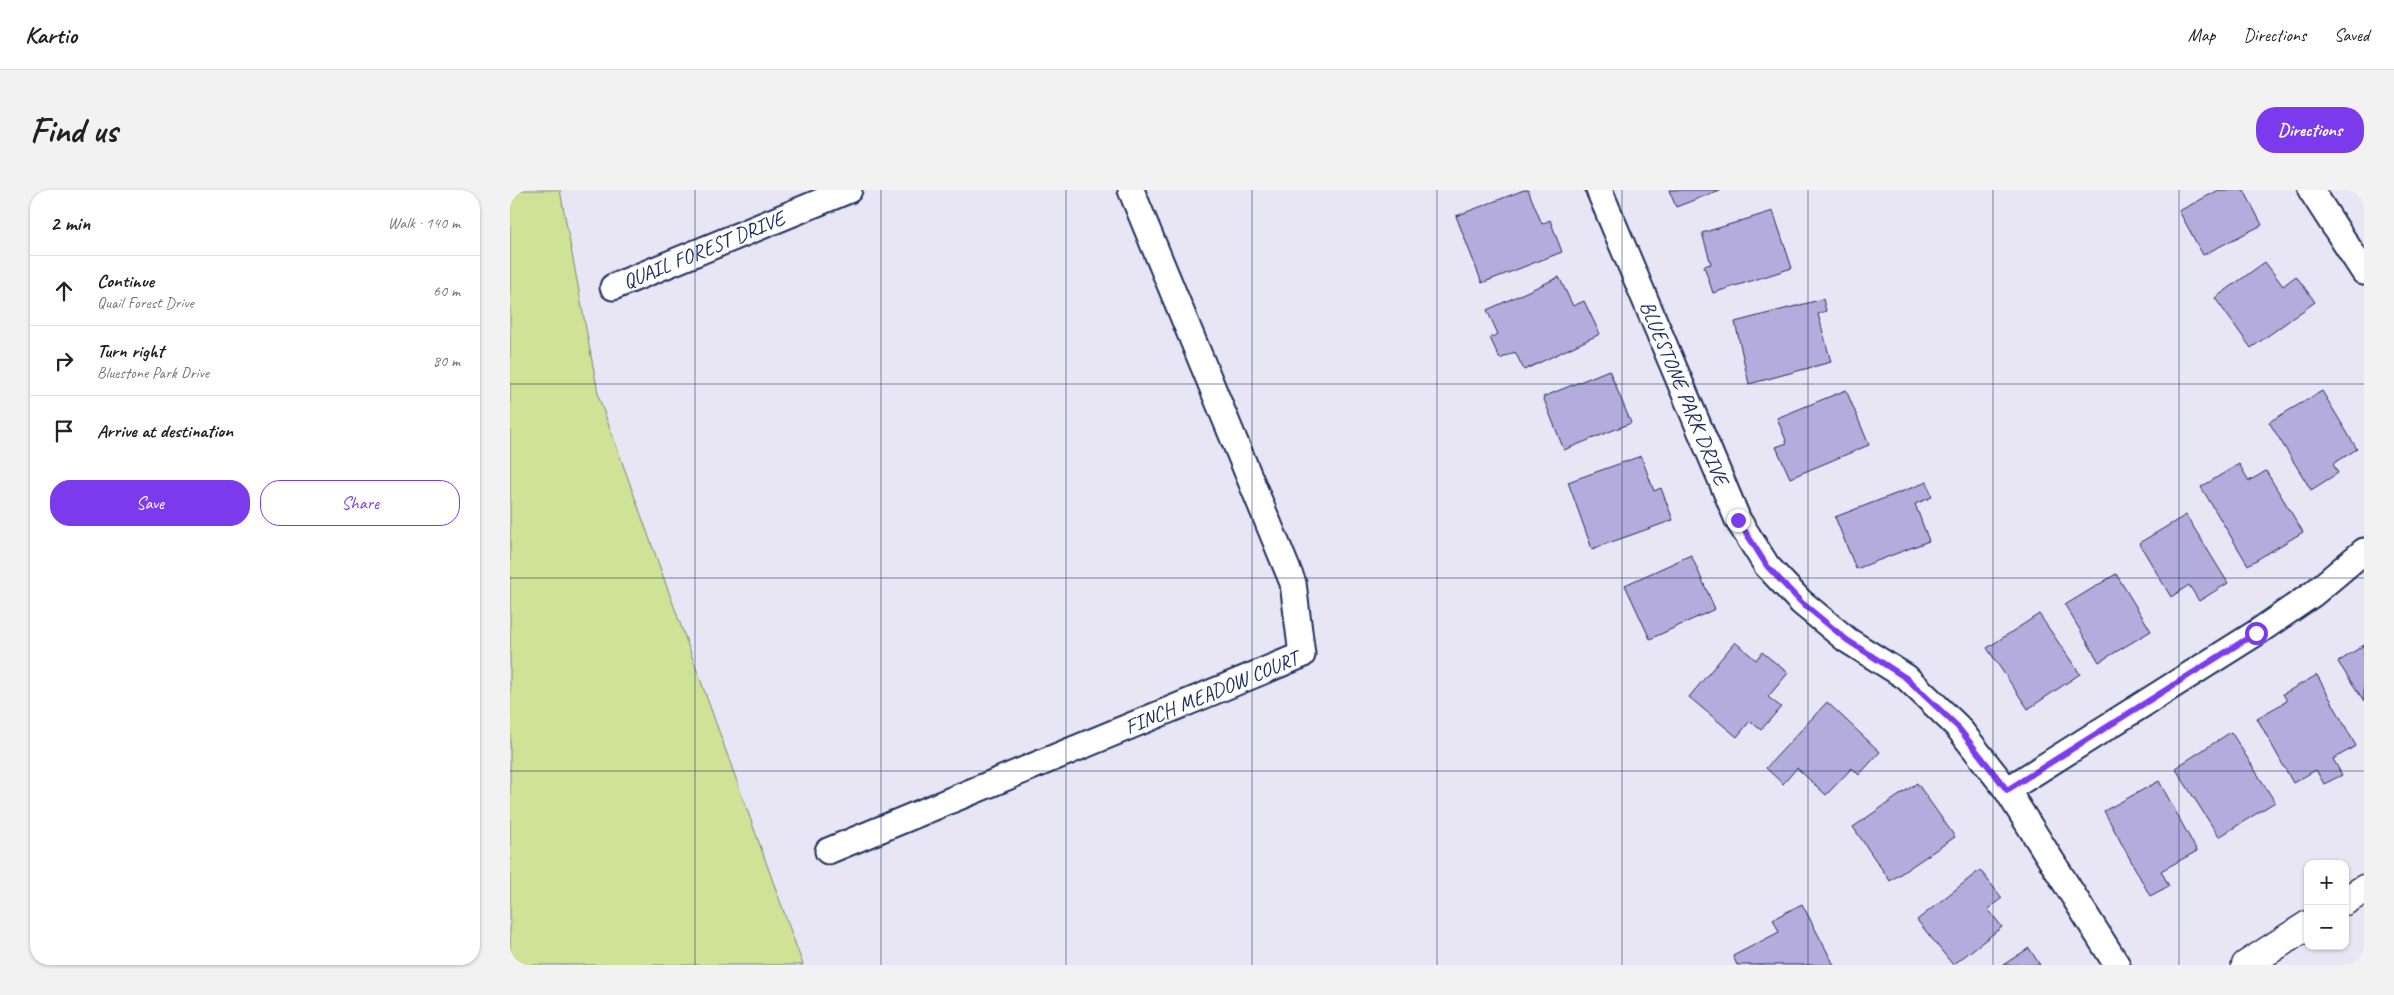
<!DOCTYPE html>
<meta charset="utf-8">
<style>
:root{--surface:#fff;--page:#f2f2f2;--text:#222;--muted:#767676;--line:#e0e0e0;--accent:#7c3aed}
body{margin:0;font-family:Caveat,sans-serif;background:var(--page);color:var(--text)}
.controls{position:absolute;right:15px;bottom:15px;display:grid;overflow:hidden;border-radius:10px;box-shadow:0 1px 4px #0004}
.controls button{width:45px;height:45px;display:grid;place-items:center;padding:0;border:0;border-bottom:1px solid var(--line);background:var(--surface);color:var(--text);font:25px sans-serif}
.stop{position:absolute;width:15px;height:15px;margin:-11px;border:4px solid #7c3aed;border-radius:50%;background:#fff}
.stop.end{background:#7c3aed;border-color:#fff;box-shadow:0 1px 5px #0008}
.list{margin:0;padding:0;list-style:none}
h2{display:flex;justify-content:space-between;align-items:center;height:65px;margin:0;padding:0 20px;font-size:21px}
h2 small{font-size:16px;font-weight:400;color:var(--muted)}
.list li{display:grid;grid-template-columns:32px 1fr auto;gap:15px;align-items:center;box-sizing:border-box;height:70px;padding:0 20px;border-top:1px solid var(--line)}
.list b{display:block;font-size:19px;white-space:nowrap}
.list p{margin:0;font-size:16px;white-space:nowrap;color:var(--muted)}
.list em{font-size:16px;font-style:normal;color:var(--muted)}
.actions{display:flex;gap:10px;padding:15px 20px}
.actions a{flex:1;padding:11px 0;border:1px solid var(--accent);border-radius:20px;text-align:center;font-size:18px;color:var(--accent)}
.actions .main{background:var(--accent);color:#fff}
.icon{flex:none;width:28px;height:28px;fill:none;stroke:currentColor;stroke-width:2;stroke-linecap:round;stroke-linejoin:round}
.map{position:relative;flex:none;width:1854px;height:775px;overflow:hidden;border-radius:20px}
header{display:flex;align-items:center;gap:30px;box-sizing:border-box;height:70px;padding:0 25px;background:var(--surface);border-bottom:1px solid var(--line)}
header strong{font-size:24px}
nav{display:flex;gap:28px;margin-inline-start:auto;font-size:18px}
.intro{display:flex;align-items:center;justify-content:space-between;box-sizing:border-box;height:120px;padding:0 30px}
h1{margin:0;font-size:35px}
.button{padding:12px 22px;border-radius:20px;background:var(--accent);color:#fff;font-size:18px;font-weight:700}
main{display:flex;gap:30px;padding:0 30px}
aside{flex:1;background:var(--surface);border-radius:20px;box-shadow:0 1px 4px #0004}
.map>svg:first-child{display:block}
.green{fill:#cfe296;stroke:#75887a}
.building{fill:#b4acdd;stroke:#1b2f5e}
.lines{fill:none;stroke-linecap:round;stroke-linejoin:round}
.street-casing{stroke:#1b2f5e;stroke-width:29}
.secondary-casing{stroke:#1b2f5e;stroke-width:31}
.street{stroke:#fff;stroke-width:25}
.secondary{stroke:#fff;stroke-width:28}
.route{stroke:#7c3aed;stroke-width:6}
.grid{fill:none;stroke:#1b2f5e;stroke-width:1;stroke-opacity:0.55}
.labels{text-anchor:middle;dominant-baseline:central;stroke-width:5;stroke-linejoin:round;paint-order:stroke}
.street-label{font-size:21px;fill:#1b2f5e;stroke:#fff}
</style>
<header>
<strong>Kartio</strong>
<nav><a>Map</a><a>Directions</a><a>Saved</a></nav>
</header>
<div class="intro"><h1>Find us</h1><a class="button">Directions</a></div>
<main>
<aside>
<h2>2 min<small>Walk · 140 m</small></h2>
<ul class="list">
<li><svg class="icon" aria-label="ahead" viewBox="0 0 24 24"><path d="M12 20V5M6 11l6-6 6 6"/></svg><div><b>Continue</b><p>Quail Forest Drive</p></div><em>60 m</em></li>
<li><svg class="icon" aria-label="right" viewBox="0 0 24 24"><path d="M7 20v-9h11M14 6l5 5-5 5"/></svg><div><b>Turn right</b><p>Bluestone Park Drive</p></div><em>80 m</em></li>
<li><svg class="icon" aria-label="arrive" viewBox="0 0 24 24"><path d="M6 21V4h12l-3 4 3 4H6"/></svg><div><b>Arrive at destination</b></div></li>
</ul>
<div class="actions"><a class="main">Save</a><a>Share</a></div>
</aside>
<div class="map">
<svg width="1854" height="775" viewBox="0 0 1854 775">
<rect width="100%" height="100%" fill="#e8e6f5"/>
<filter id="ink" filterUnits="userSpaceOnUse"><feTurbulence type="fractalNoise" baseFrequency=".02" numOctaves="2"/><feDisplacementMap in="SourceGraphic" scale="10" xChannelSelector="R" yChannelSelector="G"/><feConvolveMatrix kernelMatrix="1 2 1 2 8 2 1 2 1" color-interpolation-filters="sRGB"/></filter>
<g filter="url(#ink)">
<path class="green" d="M0,0H50L89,208L293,775H0Z"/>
<path class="building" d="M1014,0H1018L1032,34L1040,30L1052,62L972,93L946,26Z
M1159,0H1210L1166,17Z
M1709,0H1734L1752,35L1693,65L1669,21Z
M1263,21L1282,78L1203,103L1194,76L1201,74L1192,43Z
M1755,72L1773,96L1786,86L1805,112L1741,158L1705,108Z
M1049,87L1063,116L1074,111L1090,144L1014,180L1005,162L990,169L980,148L988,144L977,120Z
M1313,109L1316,121L1308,124L1321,172L1239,194L1225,132Z
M1099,180L1121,233L1054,260L1033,207Z
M1336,200L1359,255L1280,288L1266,257L1277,253L1267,228Z
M1812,201L1847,259L1823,274L1828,283L1801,300L1759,232Z
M1131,266L1144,301L1151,298L1163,330L1082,359L1058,292Z
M1729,274L1739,291L1756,281L1793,342L1738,375L1691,297Z
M1417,292L1422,307L1405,314L1419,351L1346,379L1325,327Z
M1676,325L1718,393L1689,411L1679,395L1661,407L1629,353Z
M1181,365L1205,419L1140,449L1115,395Z
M1606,384L1641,441L1589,472L1555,415Z
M1529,424L1570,484L1518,519L1477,458Z
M1225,452L1246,470L1252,462L1278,483L1258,507L1271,517L1251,540L1240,531L1227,547L1179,507Z
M1854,455V511L1828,472Z
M1807,485L1846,556L1823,569L1832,585L1814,594L1806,580L1783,593L1747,528L1777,511L1773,504Z
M1317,512L1370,562L1349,585L1342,578L1316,605L1287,578L1273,594L1256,578Z
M1721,542L1765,612L1709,647L1665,578Z
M1649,591L1687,661L1651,681L1659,696L1640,706L1594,621Z
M1407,593L1445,647L1380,691L1343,637Z
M1470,680L1492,708L1478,719L1492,737L1443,775L1407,730Z
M1292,714L1324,775H1227L1223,766L1269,742L1263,729Z
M1519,758L1530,775H1493Z"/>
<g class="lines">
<defs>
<g id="street">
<path id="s1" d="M1089,0L1228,330L1257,376L1291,412L1337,450L1396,487L1447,536L1497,600L1607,775"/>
<path d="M1801,0L1854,82"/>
<path id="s2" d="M103,97L339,0"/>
<path d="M1497,600L1746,443L1803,404L1854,361"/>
<path id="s3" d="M318,661L792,465L783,393L621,0"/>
</g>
<path id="secondary" d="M1835,711L1854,699
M1736,775L1798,735"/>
</defs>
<use href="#street" class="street-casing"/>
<use href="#secondary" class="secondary-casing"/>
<use href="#street" class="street"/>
<use href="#secondary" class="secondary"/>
</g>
</g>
<g class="lines" filter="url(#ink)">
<path class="route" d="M1228,330L1257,376L1291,412L1337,450L1396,488L1447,536L1497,600L1746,443"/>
</g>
<path class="grid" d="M185,0V775M371,0V775M556,0V775M742,0V775M927,0V775M1112,0V775M1298,0V775M1483,0V775M1669,0V775M0,194H1854M0,388H1854M0,581H1854"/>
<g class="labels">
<g class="street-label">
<text stroke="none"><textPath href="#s2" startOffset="98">QUAIL FOREST DRIVE</textPath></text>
<text stroke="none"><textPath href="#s1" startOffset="220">BLUESTONE PARK DRIVE</textPath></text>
<text stroke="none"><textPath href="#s3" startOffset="415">FINCH MEADOW COURT</textPath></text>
</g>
</g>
</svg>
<div class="controls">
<button>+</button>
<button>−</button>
</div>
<div class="stop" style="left:1746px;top:443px"></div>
<div class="stop end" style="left:1228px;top:330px"></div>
</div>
</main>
